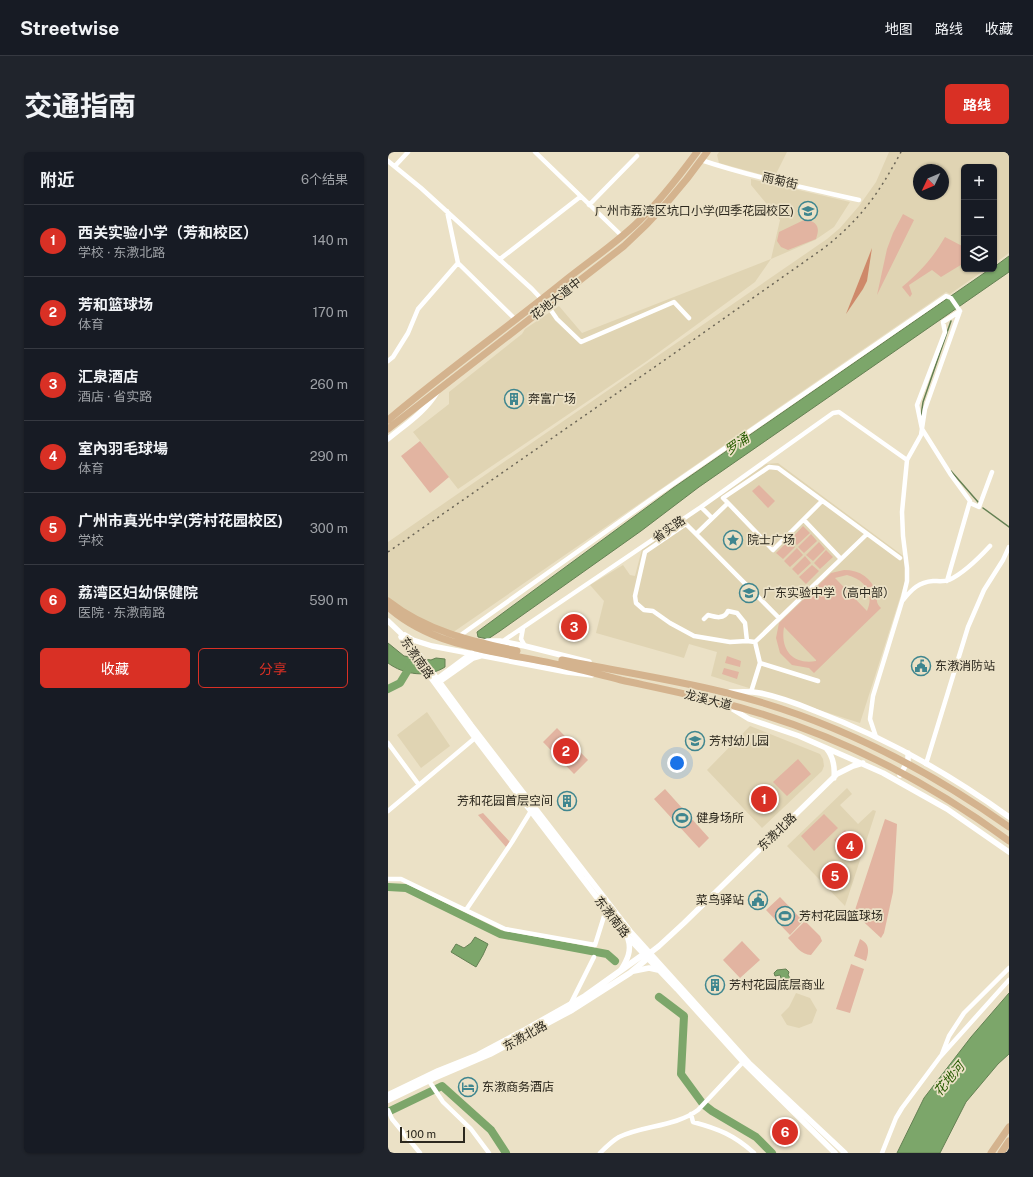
<!DOCTYPE html>
<html lang="zh">
<meta charset="utf-8">
<style>
:root{--surface:#171b24;--page:#20242c;--text:#f1f3f6;--muted:#9ea1a6;--line:#363941;--accent:#d93025}
body{margin:0;font-family:"Public Sans","Noto Sans SC",sans-serif;background:var(--page);color:var(--text)}
.controls{position:absolute;right:12px;top:12px;display:grid;overflow:hidden;border-radius:6px;box-shadow:0 1px 3px #0004}
.controls button{width:36px;height:36px;display:grid;place-items:center;padding:0;border:0;border-bottom:1px solid var(--line);background:var(--surface);color:var(--text);font:20px sans-serif}
.compass{position:absolute;left:525px;top:12px;width:36px;height:36px;border-radius:50%;background:var(--surface);box-shadow:0 1px 3px #0004;rotate:226deg}
.scale{position:absolute;left:12px;bottom:10px;width:65px;box-sizing:border-box;padding-left:4px;border:2px solid #2c281e;border-top:0;font-size:11px;line-height:14px;white-space:nowrap;color:#2c281e;-webkit-text-stroke:3px #ebe1c6;paint-order:stroke}
.you{position:absolute;left:289px;top:611px;width:14px;height:14px;margin:-10px;border:3px solid #fff;border-radius:50%;background:#1a73e8;box-shadow:0 0 0 6px #1a73e833}
.badge{display:grid;place-items:center;width:26px;height:26px;border-radius:50%;background:var(--accent);color:#fff;font-size:13px;font-weight:700}
.pin{position:absolute;translate:-50% -50%;border:2px solid #fff;box-shadow:0 1px 4px #0006}
.list{margin:0;padding:0;list-style:none}
h2{display:flex;justify-content:space-between;align-items:center;height:52px;margin:0;padding:0 16px;font-size:17px}
h2 small{font-size:13px;font-weight:400;color:var(--muted)}
.list li{display:grid;grid-template-columns:26px 1fr auto;gap:12px;align-items:center;box-sizing:border-box;height:72px;padding:0 16px;border-top:1px solid var(--line)}
.list b{display:block;font-size:15px;white-space:nowrap}
.list p{margin:0;font-size:13px;white-space:nowrap;color:var(--muted)}
.list em{font-size:13px;font-style:normal;color:var(--muted)}
.actions{display:flex;gap:8px;padding:12px 16px}
.actions a{flex:1;padding:9px 0;border:1px solid var(--accent);border-radius:6px;text-align:center;font-size:14px;color:var(--accent)}
.actions .main{background:var(--accent);color:#fff}
.icon{flex:none;width:22px;height:22px;fill:none;stroke:currentColor;stroke-width:2;stroke-linecap:round;stroke-linejoin:round}
.map{position:relative;flex:none;width:621px;height:1001px;overflow:hidden;border-radius:6px}
header{display:flex;align-items:center;gap:24px;box-sizing:border-box;height:56px;padding:0 20px;background:var(--surface);border-bottom:1px solid var(--line)}
header strong{font-size:19px}
nav{display:flex;gap:22px;margin-inline-start:auto;font-size:14px}
.intro{display:flex;align-items:center;justify-content:space-between;box-sizing:border-box;height:96px;padding:0 24px}
h1{margin:0;font-size:28px}
.button{padding:10px 18px;border-radius:6px;background:var(--accent);color:#fff;font-size:14px;font-weight:700}
main{display:flex;gap:24px;padding:0 24px}
aside{flex:1;background:var(--surface);border-radius:6px;box-shadow:0 1px 3px #0004}
.map>svg:first-child{display:block}
.built{fill:#e0d4b3;fill-rule:evenodd}
.green{fill:#e2b4a1;fill-rule:evenodd}
.forest{fill:#ce896a}
.water{fill:#7ca66a;stroke:#648053}
.lines{fill:none;stroke-linecap:round;stroke-linejoin:round}
.stream{stroke:#648053;stroke-width:1.5}
.river{stroke:#7ca66a;stroke-width:8}
.minor{stroke:#fff;stroke-width:4.5}
.tertiary{stroke:#fff;stroke-width:5.5}
.secondary{stroke:#fff;stroke-width:6}
.primary{stroke:#d4b38e;stroke-width:7}
.rail{stroke:#6b6556;stroke-width:1.5;stroke-dasharray:2 4;stroke-linecap:butt}
.labels{text-anchor:middle;dominant-baseline:central;stroke-width:3.5;stroke-linejoin:round;paint-order:stroke}
.street-label{font-size:12px;fill:#2c281e;stroke:#ebe1c6}
.poi-label{font-size:12px;fill:#2c281e;stroke:#ebe1c6;text-anchor:start}
.water-label{font-size:13px;font-style:italic;fill:#265b00;stroke:#ebe1c6}
</style>
<header>
<strong>Streetwise</strong>
<nav><a>地图</a><a>路线</a><a>收藏</a></nav>
</header>
<div class="intro"><h1>交通指南</h1><a class="button">路线</a></div>
<main>
<aside>
<h2>附近<small>6个结果</small></h2>
<ul class="list">
<li><span class="badge">1</span><div><b>西关实验小学（芳和校区）</b><p>学校 · 东漖北路</p></div><em>140 m</em></li>
<li><span class="badge">2</span><div><b>芳和篮球场</b><p>体育</p></div><em>170 m</em></li>
<li><span class="badge">3</span><div><b>汇泉酒店</b><p>酒店 · 省实路</p></div><em>260 m</em></li>
<li><span class="badge">4</span><div><b>室內羽毛球場</b><p>体育</p></div><em>290 m</em></li>
<li><span class="badge">5</span><div><b>广州市真光中学(芳村花园校区)</b><p>学校</p></div><em>300 m</em></li>
<li><span class="badge">6</span><div><b>荔湾区妇幼保健院</b><p>医院 · 东漖南路</p></div><em>590 m</em></li>
</ul>
<div class="actions"><a class="main">收藏</a><a>分享</a></div>
</aside>
<div class="map">
<svg width="621" height="1001" viewBox="0 0 621 1001">
<rect width="100%" height="100%" fill="#ebe1c6"/>
<path class="built" d="M331,0H399L386,26L331,11L329,3Z
M501,0H621V101L606,112V15H576V117H598L562,142L558,140L64,481L33,469L0,447V390L439,87L452,76L471,54L488,30ZM531,18H555V42H531Z
M363,27L462,50L446,75L427,88L383,107L367,130L259,209L70,337L25,280L61,252V240L134,182L137,177L171,154L194,181L383,107L392,68L363,33Z
M390,311L518,406L517,430L472,571L323,524L329,500L301,492L296,506L208,481L216,449L202,433L235,413L242,423L247,424L254,397L378,312Z
M39,560L62,594L33,616L9,583Z
M362,574L432,602L435,607L436,614L434,619L374,676L319,618Z
M459,636L464,642L452,653L470,672L485,658L488,659L457,754L399,694Z
M408,841L422,846L429,858L424,871L411,876L399,873L393,863L401,855Z"/>
<path class="green" d="M515,62L526,68L489,143L499,97L505,81Z
M418,67C430,71 432,75 428,87L400,98L393,95L389,89L391,80Z
M557,85L576,95V111L553,125L544,118L521,133L524,142L522,145L514,135C534,118 544,107 557,85Z
M32,289L61,325L42,341L13,304Z
M371,333L387,349L380,356L364,339Z
M415,374L422,381L409,393L403,387Z
M423,382L429,389L416,401L410,395Z
M401,388L407,395L395,407L388,401Z
M431,390L437,397L425,409L418,403Z
M409,396L415,403L402,415L396,409Z
M438,398L445,405L432,417L426,411Z
M417,404L423,411L410,423L404,417Z
M424,413L431,419L418,432L411,425Z
M456,418C472,418 484,426 488,441C490,449 487,450 493,456L426,521L421,516L404,513L392,501L388,486L391,471L443,421ZM459,423C476,427 487,441 479,459L447,426ZM396,475L428,508V509C405,513 392,498 396,475Z
M339,504L353,509L352,515L337,511Z
M336,516L351,520L349,527L334,522Z
M169,576L200,608L186,622L155,590Z
M410,607L423,622L399,644L385,630Z
M277,637L321,686L311,696L266,647Z
M95,661L122,690L118,695L90,663Z
M436,662L450,676L426,699L413,684Z
M497,667L509,672L505,740L496,781L493,786L466,761Z
M457,678L475,696L464,706L446,688Z
M392,745L415,769L402,783L378,758Z
M417,769L432,784L434,789L423,803C413,803 407,793 400,786Z
M472,787C482,792 481,799 478,809L466,804Z
M354,789L372,808L352,826L335,808Z
M463,812L476,817L462,861L448,857Z"/>
<path class="forest" d="M484,96L479,129L475,137L458,162Z"/>
<path class="water" d="M621,104V120L311,335L253,379L112,479L100,487L90,485L89,480L285,336L602,117H606V115Z
M0,491L16,504L43,508L48,506L57,507V515C40,526 16,523 0,511Z
M87,785L100,792L95,803L88,815L63,800L68,792L76,796L83,791Z
M398,817L401,820L400,823L402,826L400,830L397,831L394,829L392,823L387,824L386,821L389,818Z
M621,841V902L610,912L578,950L552,1001H509L536,946L583,885Z"/>
<g class="lines">
<path class="stream" d="M533,264L535,250L563,169
M563,319L590,350
M595,356L621,375"/>
<path class="river" d="M0,537L12,531L23,513
M0,735L18,736L112,782L219,802L227,809
M271,845L296,864L293,922L315,952L324,959L368,985L384,1001
M0,960L54,934L103,978L118,1001"/>
<path class="minor" d="M147,0L234,84
M313,8C364,25 418,36 471,48
M0,9L33,36L144,137L160,154L169,167L193,190L286,150L301,166
M7,14L20,0
M201,53L249,4
M59,59L70,111L128,168
M112,107L192,45
M0,209L5,205L20,181L30,157L70,111
M340,351L335,346L381,315L390,316L512,406
M582,351L591,355L604,320
M313,355L324,366
M416,368L453,407
M308,382L298,372L257,400L247,444L248,451L256,458L265,459L282,471L306,484L342,490L359,489L367,490
M559,429L582,349L563,323L534,277L529,253L557,180L555,170L572,159
M515,448C524,437 531,430 545,429C550,429 556,430 561,428C576,421 590,407 602,394
M391,466L308,382L340,351L385,398L434,349
M316,467L320,463C327,465 336,468 340,459L349,461L357,471L359,489
M135,476L133,487L137,494
M70,485L269,343L558,144L563,146L572,159
M115,489L313,355L445,261L451,260L519,308
M372,511L430,529
M363,540L372,511L367,490L479,382
M488,585L482,567L485,544L515,446L519,429V416L515,384L514,360L519,308L533,283L537,257L572,159
M0,591L31,633
M538,612L580,475L596,438L615,408L621,395
M0,659L87,586
M0,727H13L117,777L207,793L218,758
M78,758L124,690L143,659
M182,853L206,805
M554,902L561,884L576,861L621,816
M41,929L55,950L83,977L101,1001
M0,958L4,967L32,1001
M303,962L305,970C331,977 346,983 366,1001
M212,1001C218,995 224,989 231,985C256,973 287,975 310,958L355,910
M494,1001L508,966L514,956L552,905L621,828"/>
<path class="tertiary" d="M0,287C18,272 37,260 49,240
M0,469L22,490L83,573L242,779L362,912L457,1001
M17,483L25,488L44,494L179,520L204,523
M13,485L84,582L236,781L289,837L355,910L447,1001
M94,493L99,489H112L137,494L201,510
M48,528L84,501
M48,531L51,530L85,506L92,504
M342,540C352,540 362,539 372,541C391,545 410,552 427,559C496,585 562,622 621,665
M338,553L361,567L411,584L495,621L559,657L621,700
M438,596C445,604 447,615 446,626
M512,623L520,609V601
M262,801L271,794L296,771L449,622L465,614L475,611
M233,818C239,808 244,799 240,787
M246,819L261,816L270,818"/>
<path class="secondary" d="M0,943L50,919L90,903L135,879L197,844L256,802L262,801
M0,948L46,926L102,902L184,858L242,821L260,806L262,801"/>
<path class="primary" d="M0,268C58,219 120,175 179,127C204,107 230,90 252,68C273,48 292,23 309,0
M0,277L236,94C267,66 295,34 319,0
M0,449C38,479 83,489 129,499
M0,455C48,498 118,500 177,514C196,518 214,523 233,528C265,535 299,542 331,550C436,576 534,625 621,689
M174,508C228,519 282,527 335,540C439,565 535,614 621,675
M603,1001L621,975
M613,1001L621,989"/>
<path class="rail" d="M0,400L271,212L436,96C473,67 491,41 513,0"/>
</g>
<defs>
<symbol id="school-ring" viewBox="-11 -11 22 22"><circle r="9.5" fill="#ebe1c6" stroke="#3f868f" stroke-width="1.5"/><path d="M0-5L7-2L0 1L-7-2ZM-4 1L0 2.5L4 1V4Q0 6-4 4Z" fill="#3f868f"/></symbol>
<symbol id="building-ring" viewBox="-11 -11 22 22"><circle r="9.5" fill="#ebe1c6" stroke="#3f868f" stroke-width="1.5"/><path d="M-4-6H4V6H1V3H-1V6H-4ZM-2.5-4.3h1.7v1.8h-1.7ZM.8-4.3h1.7v1.8H.8ZM-2.5-1h1.7V.8h-1.7ZM.8-1h1.7V.8H.8Z" fill="#3f868f"/></symbol>
<symbol id="sight-ring" viewBox="-11 -11 22 22"><circle r="9.5" fill="#ebe1c6" stroke="#3f868f" stroke-width="1.5"/><path d="M0-6L1.8-2.2L6-1.7L2.9 1.2L3.7 5.4L0 3.3L-3.7 5.4L-2.9 1.2L-6-1.7L-1.8-2.2Z" fill="#3f868f"/></symbol>
<symbol id="civic-ring" viewBox="-11 -11 22 22"><circle r="9.5" fill="#ebe1c6" stroke="#3f868f" stroke-width="1.5"/><path d="M-.6-6.5H3V-4.5H.6V-3L4-1V1h2V6H-6V1h2V-1L-.6-3ZM-1.2 2.5V6h2.4V2.5Z" fill="#3f868f"/></symbol>
<symbol id="stadium-ring" viewBox="-11 -11 22 22"><circle r="9.5" fill="#ebe1c6" stroke="#3f868f" stroke-width="1.5"/><path d="M0-5a6.5 5 0 1 0 0 10a6.5 5 0 1 0 0-10ZM-3.5-1.8h7v3.6h-7Z" fill="#3f868f"/></symbol>
<symbol id="hotel-ring" viewBox="-11 -11 22 22"><circle r="9.5" fill="#ebe1c6" stroke="#3f868f" stroke-width="1.5"/><path d="M-6-4.5h1.5V1H6V5H4.5V3h-9V5H-6ZM-4 0a1.8 1.8 0 1 1 3.6 0ZM.5 0V-2.5h3Q6-2.5 6 0Z" fill="#3f868f"/></symbol>
</defs>
<g fill-rule="evenodd">
<use href="#school-ring" x="409" y="48" width="22" height="22"/>
<use href="#building-ring" x="115" y="236" width="22" height="22"/>
<use href="#sight-ring" x="334" y="377" width="22" height="22"/>
<use href="#school-ring" x="350" y="430" width="22" height="22"/>
<use href="#civic-ring" x="522" y="503" width="22" height="22"/>
<use href="#school-ring" x="296" y="578" width="22" height="22"/>
<use href="#building-ring" x="168" y="638" width="22" height="22"/>
<use href="#stadium-ring" x="283" y="655" width="22" height="22"/>
<use href="#civic-ring" x="359" y="737" width="22" height="22"/>
<use href="#stadium-ring" x="386" y="753" width="22" height="22"/>
<use href="#building-ring" x="316" y="822" width="22" height="22"/>
<use href="#hotel-ring" x="69" y="924" width="22" height="22"/>
</g>
<g class="labels">
<g class="street-label">
<text transform="translate(392 29) rotate(13)">雨菊街</text>
<text transform="translate(168 147) rotate(-38)">花地大道中</text>
<text transform="translate(281 377) rotate(-34)">省实路</text>
<text transform="translate(29 506) rotate(55)">东漖南路</text>
<text transform="translate(320 548) rotate(14)">龙溪大道</text>
<text transform="translate(389 680) rotate(-44)">东漖北路</text>
<text transform="translate(224 765) rotate(52)">东漖南路</text>
<text transform="translate(137 884) rotate(-29)">东漖北路</text>
</g>
<g class="poi-label">
<text x="406" y="59" text-anchor="end">广州市荔湾区坑口小学(四季花园校区)</text>
<text x="140" y="247">奔富广场</text>
<text x="359" y="388">院士广场</text>
<text x="375" y="441">广东实验中学（高中部）</text>
<text x="547" y="514">东漖消防站</text>
<text x="321" y="589">芳村幼儿园</text>
<text x="165" y="649" text-anchor="end">芳和花园首层空间</text>
<text x="308" y="666">健身场所</text>
<text x="356" y="748" text-anchor="end">菜鸟驿站</text>
<text x="411" y="764">芳村花园篮球场</text>
<text x="341" y="833">芳村花园底层商业</text>
<text x="94" y="935">东漖商务酒店</text>
</g>
<g class="water-label">
<text transform="translate(349 292) rotate(-35)">罗涌</text>
<text transform="translate(561 927) rotate(-50)">花地河</text>
</g>
</g>
</svg>
<div class="controls">
<button>+</button>
<button>−</button>
<button><svg class="icon" aria-label="layers" viewBox="0 0 24 24"><path d="M12 4l9 5-9 5-9-5zM3 14l9 5 9-5"/></svg></button>
</div>
<svg class="compass" viewBox="-18 -18 36 36"><path d="M0-13l5 13h-10z" fill="#e53935"/><path d="M0 13l5-13h-10z" fill="#9ea1a6"/></svg>
<div class="scale">100 m</div>
<div class="you"></div>
<div class="pin badge" style="left:376px;top:647px">1</div>
<div class="pin badge" style="left:178px;top:599px">2</div>
<div class="pin badge" style="left:186px;top:475px">3</div>
<div class="pin badge" style="left:462px;top:694px">4</div>
<div class="pin badge" style="left:447px;top:724px">5</div>
<div class="pin badge" style="left:397px;top:980px">6</div>
</div>
</main>
